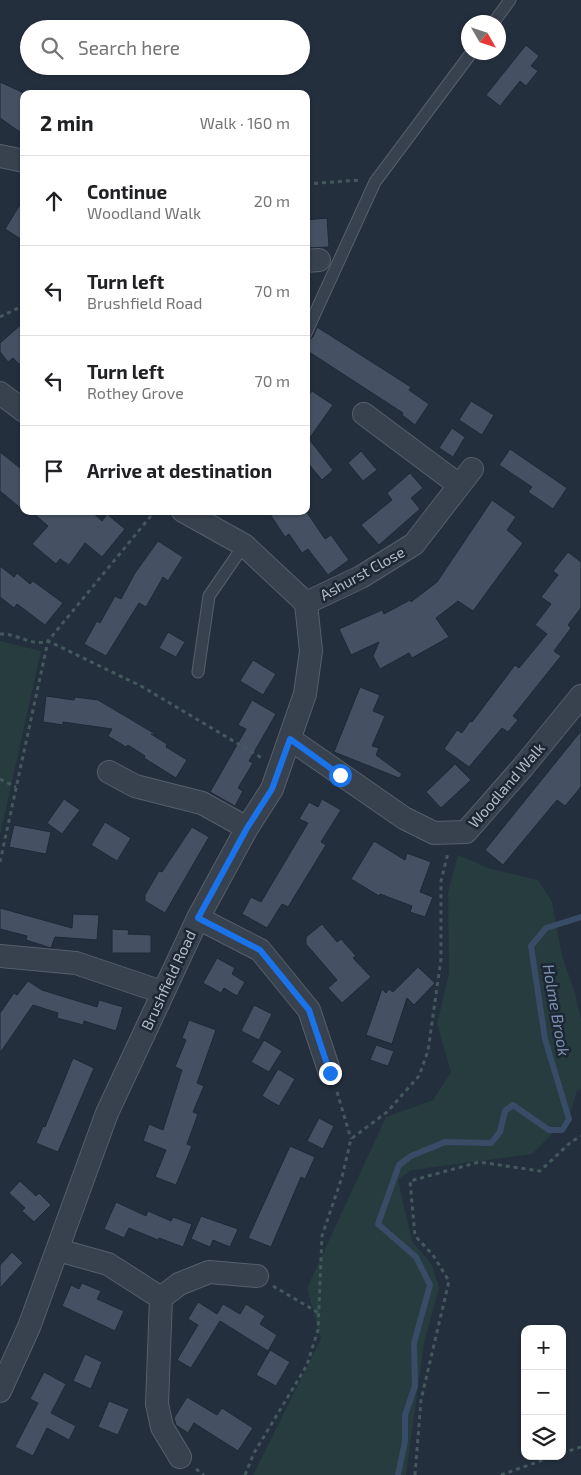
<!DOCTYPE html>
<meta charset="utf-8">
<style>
:root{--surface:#fff;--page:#f2f2f2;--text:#202124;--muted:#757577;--line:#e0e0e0}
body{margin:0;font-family:"Exo 2",sans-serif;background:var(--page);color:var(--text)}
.controls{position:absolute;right:15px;bottom:15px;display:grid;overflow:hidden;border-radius:10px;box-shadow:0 1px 4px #0004}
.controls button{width:45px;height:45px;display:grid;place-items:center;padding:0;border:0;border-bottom:1px solid var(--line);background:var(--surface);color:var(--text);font:25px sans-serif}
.compass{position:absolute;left:461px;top:15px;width:45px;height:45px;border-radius:50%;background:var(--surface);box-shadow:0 1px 4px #0004;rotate:129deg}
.stop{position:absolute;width:15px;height:15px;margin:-11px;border:4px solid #1a73e8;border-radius:50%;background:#fff}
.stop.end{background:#1a73e8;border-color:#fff;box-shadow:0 1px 5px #0008}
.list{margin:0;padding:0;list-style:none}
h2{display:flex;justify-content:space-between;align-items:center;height:65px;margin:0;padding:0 20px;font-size:21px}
h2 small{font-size:16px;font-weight:400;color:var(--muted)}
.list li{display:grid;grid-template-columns:32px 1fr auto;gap:15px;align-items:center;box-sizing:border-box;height:90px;padding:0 20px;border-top:1px solid var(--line)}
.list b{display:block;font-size:19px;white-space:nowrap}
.list p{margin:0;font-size:16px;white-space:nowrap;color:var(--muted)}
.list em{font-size:16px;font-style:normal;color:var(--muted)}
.icon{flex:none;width:28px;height:28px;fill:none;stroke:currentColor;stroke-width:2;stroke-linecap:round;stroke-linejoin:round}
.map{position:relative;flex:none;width:581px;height:1475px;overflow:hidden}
.search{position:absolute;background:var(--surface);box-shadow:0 1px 4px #0004;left:20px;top:20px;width:290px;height:55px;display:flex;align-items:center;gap:12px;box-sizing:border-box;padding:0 18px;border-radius:28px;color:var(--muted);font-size:19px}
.panel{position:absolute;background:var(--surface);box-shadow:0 1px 4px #0004;left:20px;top:90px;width:290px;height:425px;border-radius:10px}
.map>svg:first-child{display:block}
.green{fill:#263c3f}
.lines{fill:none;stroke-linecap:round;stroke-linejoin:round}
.stream{stroke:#394c67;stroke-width:6}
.building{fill:#455162;stroke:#1f2835}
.lane-casing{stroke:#565f6c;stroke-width:13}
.street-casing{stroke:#565f6c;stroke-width:24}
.path{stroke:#44595c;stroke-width:3;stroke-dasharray:4 4;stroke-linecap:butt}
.lane{stroke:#38414e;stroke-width:11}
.street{stroke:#38414e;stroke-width:22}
.route{stroke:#1a73e8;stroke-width:6}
.labels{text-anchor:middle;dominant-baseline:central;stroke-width:5;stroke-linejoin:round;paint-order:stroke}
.street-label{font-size:15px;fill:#b4bcc9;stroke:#1d2633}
.water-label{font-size:16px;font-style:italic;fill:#7c92b1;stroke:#1d2633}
</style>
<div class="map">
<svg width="581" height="1475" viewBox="0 0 581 1475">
<rect width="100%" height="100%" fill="#242f3e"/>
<path class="green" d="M0,641L41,651L0,835Z
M458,855L488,868L538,880L552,902L562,956L575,993L581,1020V1090L577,1091L569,1117L532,1154L411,1170L398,1180L412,1241L432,1265L439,1288L424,1343L406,1475H253L321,1339L307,1288L386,1117L433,1100L451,1072L437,1024L449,974L448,892Z"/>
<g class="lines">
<path class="stream" d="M398,1475L405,1441V1415L415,1386L414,1343L430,1285L416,1257L378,1224L399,1165L411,1156L445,1142L491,1143L500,1132L505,1111L513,1105L549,1130H562L569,1119L545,1039L531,946L546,928L581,917"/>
</g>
<path class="building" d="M526,45L539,56L531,66L538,71L526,86L520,81L500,106L486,95Z
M0,82L24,93V135L0,118Z
M24,198V241L5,229Z
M327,218L329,247L306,248V220Z
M24,322V369L13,358L8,362L0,352V343Z
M317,327L411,387L409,390L429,404L415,425L402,415L403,413L306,350V341L313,337Z
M312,391L333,405L309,439L333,470L322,480L306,461V399Z
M471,401L494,415L482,435L459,420Z
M452,428L465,437L453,457L439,448Z
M510,449L567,488L553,509L528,492L532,487L499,465Z
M361,451L377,470L363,481L348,463Z
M0,452L24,471V511L0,491Z
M410,473L423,488L411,498L420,509L379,545L361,525L392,500L387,493Z
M492,500L516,517L507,530L523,543L473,611L458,601L436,618L449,637L412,658L409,653L380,669L373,656L379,642L351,655L339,629L382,610L384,614L410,600L411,602L437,582Z
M31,511H91L102,521L107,514L125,529L102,557L85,543L69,565L60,559L56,564L32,544L48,526Z
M268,511H306L325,539L331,535L349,560L328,575L308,549L302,553L289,534L285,537Z
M158,541L183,557L168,581L163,577L146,607L139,603L106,656L84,644L97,621L100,623L115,596L121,599L135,573Z
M568,552L581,562V608L568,625L571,628L554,651L561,656L513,716L518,720L508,732L502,728L469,767L444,749L457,730L462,733L470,721L472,722L515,665L519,668L547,634L535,625L551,604L541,597L558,575L553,571Z
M0,566L14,577L17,573L30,584L33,581L63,603L45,625L17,604L14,608L0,597Z
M168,632L185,642L176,657L159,648Z
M253,660L276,674L263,695L240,681Z
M360,687L380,695L373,711L385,716L372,746L379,748L376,755L402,774L399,778L334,752Z
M46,696L74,700L75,697L98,700L157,735L151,734L167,744L166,747L187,760L176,778L144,758L145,756L128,745L126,747L108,736L112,729L63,722V725L43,722Z
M252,700L276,714L249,761L253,763L238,788L243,791L235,806L210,792L246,729L238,725Z
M581,731V787L565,806L557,800L503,865L485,850Z
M455,764L471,780L441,808L426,792Z
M64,799L80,810L62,834L47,823Z
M322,799L341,810L321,842L326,845L288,907L282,904L267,928L242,914L251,897L261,902L308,823L299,819L309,802L318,807Z
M105,822L131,838L117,861L91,845Z
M14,825L51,832L46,854L9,847Z
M192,827L209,837L165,913L145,901V895L159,871L162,872Z
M374,841L405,860L407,853L431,862L420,892L433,897L425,917L410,912L412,906L380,894L379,896L351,879Z
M0,908L72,928L73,914L99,915L97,940L55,937L51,948L26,940L27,936L0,929Z
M322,924L337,942L341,939L356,956L353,958L371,977L342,1003L328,988L337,980L306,944V937Z
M112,929L129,930L128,934L151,935V953H112Z
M217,958L235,968L232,974L245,982L237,996L224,988L221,993L203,983Z
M418,967L435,983L414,1005L407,998L392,1044L366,1035L382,989L386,993L389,989L393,992Z
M28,981L42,990L97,1007L99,1000L123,1007L116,1031L84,1021L83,1025L57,1018L58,1013L33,1005L0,1053V1013L14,993L17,995Z
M254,1005L272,1014L259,1040L241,1031Z
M189,1020L216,1030L197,1083L204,1086L193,1112L198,1114L187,1144L192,1146L176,1185L155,1177L166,1150L143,1141L149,1124L163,1130L182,1070L175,1067L186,1040L182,1038Z
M264,1040L282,1051L269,1072L251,1062Z
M376,1045L394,1051L388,1066L370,1060Z
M73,1058L94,1068L58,1152L36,1143L43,1126L45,1127Z
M278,1069L295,1079L279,1106L262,1096Z
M319,1118L334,1126L323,1149L307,1141Z
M290,1146L315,1157L305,1179L301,1177L271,1247L248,1238Z
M20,1181L36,1196L39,1193L51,1205L34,1222L22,1211L25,1208L9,1193Z
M116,1202L146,1216L148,1211L171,1221L173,1217L192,1224L183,1247L159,1238L158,1240L129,1228L124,1238L104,1229Z
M201,1216L238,1229L230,1247L213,1240L210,1247L191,1239Z
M12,1252L23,1263L0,1288V1265Z
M82,1283L101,1291L97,1299L124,1311L115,1331L62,1306L71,1285L79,1289Z
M198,1302L217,1314L223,1304L240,1314L246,1304L265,1316L260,1324L277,1335L268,1351L220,1321L191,1368L177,1360L198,1325L188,1319Z
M270,1350L290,1362L276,1386L256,1375Z
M85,1354L102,1362L91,1389L73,1381Z
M44,1372L66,1384L51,1413L76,1426L69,1440L47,1428L33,1456L15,1447L38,1403L30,1399Z
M187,1397L217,1415L222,1408L253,1428L238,1451L194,1423L188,1433L176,1425L174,1418Z
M109,1401L129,1409L118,1435L98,1427Z"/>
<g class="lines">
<defs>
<path id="lane" d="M494,22L510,0
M306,333L375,182L472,52
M198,672L209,596L244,545"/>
<path id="street" d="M0,156L24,161
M306,261L319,260
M0,393L24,411
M364,414L459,485
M306,603L361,577L414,544L472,469
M290,739L404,818L434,833L466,832L523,767L581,696
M109,772L135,786L202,803L247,828
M198,918L260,950L309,1010L330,1073
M0,956L76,963L162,992
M58,1250L108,1264L161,1298L157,1404L162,1427L180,1457
M161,1298L179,1284L209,1272L257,1276
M0,1391L29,1327L107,1113L198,918L247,828L272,789L305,694L311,651L306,603L244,545L183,511"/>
</defs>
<use href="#lane" class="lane-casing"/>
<use href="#street" class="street-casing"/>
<path class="path" d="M306,184L360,180
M0,317L24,305
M0,634C17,633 32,647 48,641L141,686L262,758
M0,779L16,787
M0,862L48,641L155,511
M337,1092L351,1139
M273,1286L319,1313
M562,1453L581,1447
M196,1469L204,1475
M245,1475L254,1453L307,1365L318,1330L322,1236L342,1177L351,1139L387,1112L419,1076L428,1051L441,959V881L448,853
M415,1475L421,1400L449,1281L433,1255L415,1236L410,1181L479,1162L540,1171L571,1142L581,1136
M501,1475L554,1456"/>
<use href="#lane" class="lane"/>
<use href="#street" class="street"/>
</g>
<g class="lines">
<path class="route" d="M330,1073L309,1010L260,950L198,918L247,828L272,789L290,739L340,775"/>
</g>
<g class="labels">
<g class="street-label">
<text transform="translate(362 573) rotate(-29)">Ashurst Close</text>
<text transform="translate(506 785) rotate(-49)">Woodland Walk</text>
<text transform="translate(168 980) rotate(-65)">Brushfield Road</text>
</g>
<g class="water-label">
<text transform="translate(557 1010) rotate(80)">Holme Brook</text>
</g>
</g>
</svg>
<div class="controls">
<button>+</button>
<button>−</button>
<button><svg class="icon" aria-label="layers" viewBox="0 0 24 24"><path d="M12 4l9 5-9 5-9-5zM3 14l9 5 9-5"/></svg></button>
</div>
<svg class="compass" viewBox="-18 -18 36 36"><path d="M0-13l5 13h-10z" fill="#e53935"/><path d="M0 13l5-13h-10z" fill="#757577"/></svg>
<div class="stop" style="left:340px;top:775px"></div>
<div class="stop end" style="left:330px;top:1073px"></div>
<div class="search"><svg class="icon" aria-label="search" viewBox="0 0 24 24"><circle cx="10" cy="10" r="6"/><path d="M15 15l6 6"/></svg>Search here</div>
<section class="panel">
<h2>2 min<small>Walk · 160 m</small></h2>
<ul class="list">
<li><svg class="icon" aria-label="ahead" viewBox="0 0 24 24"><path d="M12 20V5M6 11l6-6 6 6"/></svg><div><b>Continue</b><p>Woodland Walk</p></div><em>20 m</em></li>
<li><svg class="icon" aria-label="left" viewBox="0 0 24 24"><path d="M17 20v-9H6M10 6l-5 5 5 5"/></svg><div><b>Turn left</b><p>Brushfield Road</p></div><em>70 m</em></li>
<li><svg class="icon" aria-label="left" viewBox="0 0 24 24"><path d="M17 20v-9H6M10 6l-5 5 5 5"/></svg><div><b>Turn left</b><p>Rothey Grove</p></div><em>70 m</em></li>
<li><svg class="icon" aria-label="arrive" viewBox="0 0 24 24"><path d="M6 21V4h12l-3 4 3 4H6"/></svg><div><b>Arrive at destination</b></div></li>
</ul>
</section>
</div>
